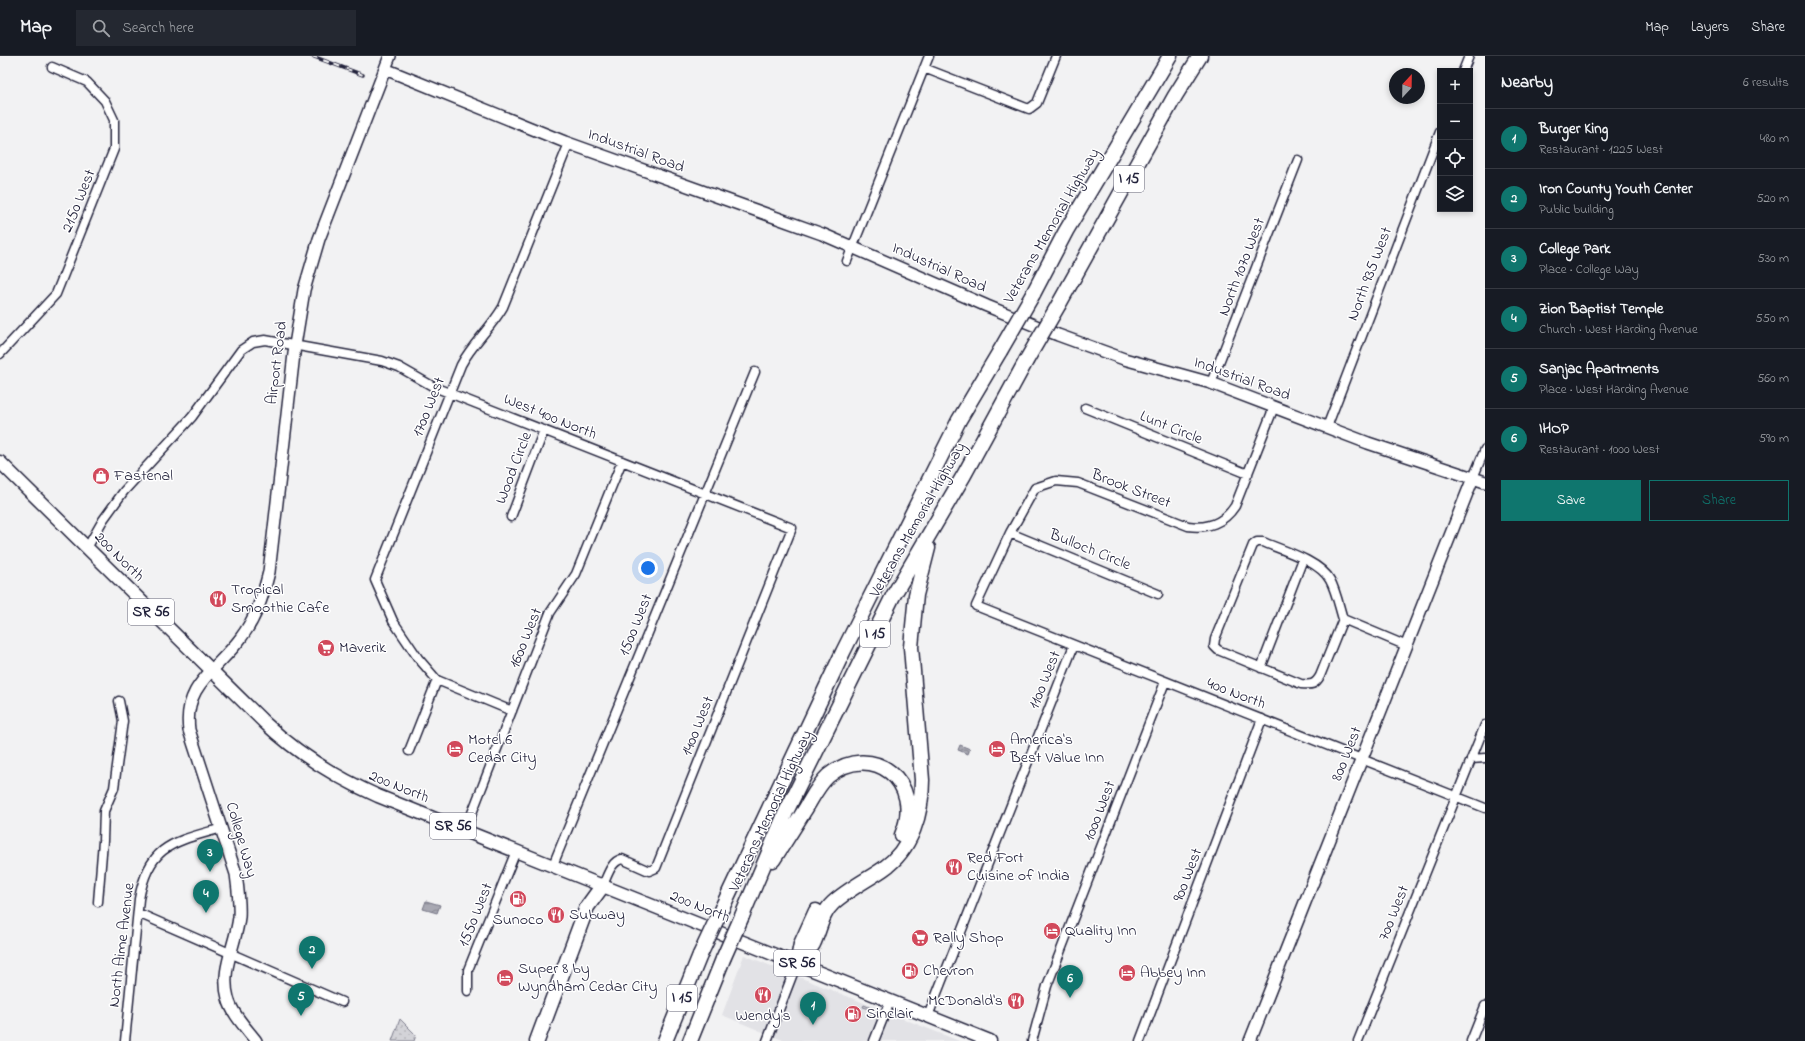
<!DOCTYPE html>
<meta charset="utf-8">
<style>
:root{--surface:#171b24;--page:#242831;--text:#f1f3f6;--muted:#9ea1a6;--line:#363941;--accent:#0f766e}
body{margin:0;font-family:"Indie Flower",sans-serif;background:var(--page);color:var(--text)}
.controls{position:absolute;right:12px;top:12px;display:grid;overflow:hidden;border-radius:0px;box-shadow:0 2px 6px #0003}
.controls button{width:36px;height:36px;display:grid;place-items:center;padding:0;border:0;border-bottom:1px solid var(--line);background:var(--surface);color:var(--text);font:20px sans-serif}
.compass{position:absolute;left:1389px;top:12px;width:36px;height:36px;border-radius:50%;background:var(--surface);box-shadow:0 2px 6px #0003;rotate:22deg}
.you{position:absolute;left:648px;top:512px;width:14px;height:14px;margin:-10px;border:3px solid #fff;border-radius:50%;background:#1a73e8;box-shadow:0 0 0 6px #1a73e833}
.badge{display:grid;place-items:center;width:26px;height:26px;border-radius:50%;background:var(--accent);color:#fff;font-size:13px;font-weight:700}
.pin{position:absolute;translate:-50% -33px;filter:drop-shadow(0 1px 2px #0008)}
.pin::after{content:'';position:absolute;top:21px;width:14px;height:12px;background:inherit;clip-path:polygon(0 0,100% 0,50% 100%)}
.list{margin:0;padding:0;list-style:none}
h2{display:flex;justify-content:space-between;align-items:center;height:52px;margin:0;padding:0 16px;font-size:17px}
h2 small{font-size:13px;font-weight:400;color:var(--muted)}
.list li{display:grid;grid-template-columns:26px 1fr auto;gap:12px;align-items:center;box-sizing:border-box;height:60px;padding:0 16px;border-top:1px solid var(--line)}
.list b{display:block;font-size:15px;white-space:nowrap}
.list p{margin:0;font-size:13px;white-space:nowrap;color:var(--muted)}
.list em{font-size:13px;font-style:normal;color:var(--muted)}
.actions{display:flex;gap:8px;padding:12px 16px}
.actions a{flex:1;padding:9px 0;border:1px solid var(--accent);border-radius:0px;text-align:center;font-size:14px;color:var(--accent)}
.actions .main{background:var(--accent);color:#fff}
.icon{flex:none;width:22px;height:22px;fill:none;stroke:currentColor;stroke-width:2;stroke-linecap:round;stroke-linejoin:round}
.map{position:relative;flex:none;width:1485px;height:985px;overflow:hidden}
header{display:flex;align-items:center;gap:24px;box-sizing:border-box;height:56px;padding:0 20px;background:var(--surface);border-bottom:1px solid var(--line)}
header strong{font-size:19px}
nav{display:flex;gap:22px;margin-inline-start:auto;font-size:14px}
.search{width:280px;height:36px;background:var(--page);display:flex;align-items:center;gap:10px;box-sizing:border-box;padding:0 14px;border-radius:0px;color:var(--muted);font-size:15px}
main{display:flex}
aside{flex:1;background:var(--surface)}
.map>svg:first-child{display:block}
.built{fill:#e2e2e6}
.grass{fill:url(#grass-dots);stroke:#7a7a8a}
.water{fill:url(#water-waves);stroke:#727282}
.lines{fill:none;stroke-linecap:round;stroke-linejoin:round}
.street-casing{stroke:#22223b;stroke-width:11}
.secondary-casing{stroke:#22223b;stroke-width:14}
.primary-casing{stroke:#22223b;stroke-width:15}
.highway-casing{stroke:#22223b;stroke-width:17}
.street{stroke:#fff;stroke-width:8}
.secondary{stroke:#fff;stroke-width:11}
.primary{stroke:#fff;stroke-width:12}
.highway{stroke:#fff;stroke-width:14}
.rail-casing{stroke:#22223b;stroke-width:3.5}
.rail{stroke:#fff;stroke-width:2;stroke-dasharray:6;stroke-linecap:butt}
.highway-bridge-casing{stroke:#22223b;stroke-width:17;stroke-linecap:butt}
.highway-bridge{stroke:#fff;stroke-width:14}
.labels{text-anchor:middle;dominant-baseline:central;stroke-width:3;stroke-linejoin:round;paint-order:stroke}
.shield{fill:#fff;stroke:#646476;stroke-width:1}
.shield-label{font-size:15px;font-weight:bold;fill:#22223b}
.street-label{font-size:16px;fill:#22223b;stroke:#fff}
.poi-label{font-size:16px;fill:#22223b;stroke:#fff;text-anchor:start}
</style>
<header>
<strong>Map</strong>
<div class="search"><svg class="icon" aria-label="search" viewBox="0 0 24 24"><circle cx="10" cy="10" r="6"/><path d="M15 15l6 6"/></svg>Search here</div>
<nav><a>Map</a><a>Layers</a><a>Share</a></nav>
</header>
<main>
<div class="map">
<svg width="1485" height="985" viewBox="0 0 1485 985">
<defs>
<pattern id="grass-dots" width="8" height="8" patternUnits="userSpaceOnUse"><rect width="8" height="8" fill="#d3d3d8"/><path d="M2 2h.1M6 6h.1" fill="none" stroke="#b5b5ba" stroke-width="1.8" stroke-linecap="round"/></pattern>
<pattern id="water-waves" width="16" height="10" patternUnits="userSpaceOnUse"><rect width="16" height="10" fill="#a8a8b2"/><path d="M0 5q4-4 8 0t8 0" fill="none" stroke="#888892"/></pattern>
</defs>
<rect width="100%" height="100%" fill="#f2f2f3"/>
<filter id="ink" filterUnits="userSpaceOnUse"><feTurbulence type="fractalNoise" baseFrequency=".025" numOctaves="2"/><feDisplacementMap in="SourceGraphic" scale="8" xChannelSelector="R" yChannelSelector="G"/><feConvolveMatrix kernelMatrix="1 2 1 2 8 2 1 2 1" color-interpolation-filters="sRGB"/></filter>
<g filter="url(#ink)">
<path class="built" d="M744,899L959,985H785L722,959Z"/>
<path class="grass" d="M864,949L876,954L873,961L868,959L870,953L863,951Z
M400,963L416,979L414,985H392Z"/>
<path class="water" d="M960,689L970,693L968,698L958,694Z
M426,845L440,849L437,857L423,853Z"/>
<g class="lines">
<defs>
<path id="street" d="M924,12L1029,53L1037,47L1056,0
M1463,15L1469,0
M847,205L929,0
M0,298L56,238L114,93V64L105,45L87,26L52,11
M1211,327L1298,104
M1274,351L1235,450C1224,467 1207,473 1188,470L1078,427L1056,425L1035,432L1010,477L976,550L1485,752
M1085,352L1248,418
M1327,371L1440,76
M1473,422L1485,393
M511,461L544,374
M1010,477L1158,538
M87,492L103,464L124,435L192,361L241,294L253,286L265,284L382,305L399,311L434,331L792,472L656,812L649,815L622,803C611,805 607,821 603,829
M1343,563C1339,550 1336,535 1330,524C1320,505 1282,494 1263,486H1257L1253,489L1215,583L1214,590L1218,594L1301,628C1311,629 1315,629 1320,620L1343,563L1407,590
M1261,612L1303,503
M512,655L437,624L418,602L393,565L375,524L461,309C472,288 491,272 503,251L569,87
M409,695L437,624
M1471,703L1485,702
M465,775L550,557L576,518L622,405
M553,809L755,316
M98,846L103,785L104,755L114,732L123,665L119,645
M138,857L342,946
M468,935V914L516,795
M928,960L1074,589
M125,985L139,843C149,788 174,786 222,772
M767,985L797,907
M874,985L890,945
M1032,985L1047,930L1165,626
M1140,985L1262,663
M1358,985L1485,669
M1471,985L1485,950"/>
<path id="secondary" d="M385,13L565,86L822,178L987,250L1058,279L1124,303L1211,327L1368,387L1485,426
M256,985C246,972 232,958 228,942C220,913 236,889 239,861C240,847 238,833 236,818L189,674C183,629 216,615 240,583C256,562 263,540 269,516L295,289L304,234L319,183L390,0
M1250,985L1473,422"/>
<path id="primary" d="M0,406L265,667C299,699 335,721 378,740L990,985"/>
<path id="highway" d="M1033,238L1066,175L1170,0
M1059,248L1175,40L1200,0
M773,804C783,788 794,772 804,755C811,744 818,729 828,720C872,684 925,726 902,779
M722,852L843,596L959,364L1000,295
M742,860L786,756L893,540L964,419L1026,305
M798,903L801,888L816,855
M797,907C802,901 809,895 813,888C820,874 821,858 833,847C847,834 867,824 883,813C912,793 922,757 922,724L911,591L916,539L928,492
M537,985L587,851L603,829
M665,985L700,899
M690,985L723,903"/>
</defs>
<use href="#street" class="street-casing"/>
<use href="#secondary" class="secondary-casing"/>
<use href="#primary" class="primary-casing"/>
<use href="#highway" class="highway-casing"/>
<use href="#street" class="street"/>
<use href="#secondary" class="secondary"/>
<use href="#primary" class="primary"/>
<use href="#highway" class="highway"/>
<defs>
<path id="rail" d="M312,0L363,19"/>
</defs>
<use href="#rail" class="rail-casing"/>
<use href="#rail" class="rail"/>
<defs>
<path id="highway-bridge" d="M1000,295L1033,238
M1026,305L1059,248
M700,899L722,852
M723,903L742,860"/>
</defs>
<use href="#highway-bridge" class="highway-bridge-casing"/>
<use href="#highway-bridge" class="highway-bridge"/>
</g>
</g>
<defs>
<symbol id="shop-disc" viewBox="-11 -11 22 22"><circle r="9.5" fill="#d1495b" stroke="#fff"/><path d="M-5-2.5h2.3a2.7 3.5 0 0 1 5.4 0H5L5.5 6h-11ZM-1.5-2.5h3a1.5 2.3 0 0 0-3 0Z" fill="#fff"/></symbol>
<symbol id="restaurant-disc" viewBox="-11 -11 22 22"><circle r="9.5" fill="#d1495b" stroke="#fff"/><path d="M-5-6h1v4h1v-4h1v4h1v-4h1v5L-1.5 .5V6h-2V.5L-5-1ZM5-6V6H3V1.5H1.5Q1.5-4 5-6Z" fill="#fff"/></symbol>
<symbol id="supermarket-disc" viewBox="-11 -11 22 22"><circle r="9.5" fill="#d1495b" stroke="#fff"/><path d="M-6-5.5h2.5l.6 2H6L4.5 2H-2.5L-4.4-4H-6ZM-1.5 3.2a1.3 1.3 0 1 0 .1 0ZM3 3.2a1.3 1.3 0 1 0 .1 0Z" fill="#fff"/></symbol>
<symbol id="hotel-disc" viewBox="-11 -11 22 22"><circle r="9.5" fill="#d1495b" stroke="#fff"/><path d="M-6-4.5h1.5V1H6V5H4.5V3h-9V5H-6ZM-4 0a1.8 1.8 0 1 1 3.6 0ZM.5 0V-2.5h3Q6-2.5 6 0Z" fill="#fff"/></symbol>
<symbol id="fuel-disc" viewBox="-11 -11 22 22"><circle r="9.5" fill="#d1495b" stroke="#fff"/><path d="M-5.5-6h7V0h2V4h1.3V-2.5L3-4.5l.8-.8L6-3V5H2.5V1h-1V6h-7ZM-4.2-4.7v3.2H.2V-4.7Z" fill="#fff"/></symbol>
</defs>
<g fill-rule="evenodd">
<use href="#shop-disc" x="91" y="410" width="20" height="20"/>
<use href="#restaurant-disc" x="208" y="533" width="20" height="20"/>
<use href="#supermarket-disc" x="316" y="582" width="20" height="20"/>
<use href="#hotel-disc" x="445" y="683" width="20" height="20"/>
<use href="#hotel-disc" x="987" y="683" width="20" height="20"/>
<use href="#restaurant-disc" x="944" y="801" width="20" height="20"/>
<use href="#fuel-disc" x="508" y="833" width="20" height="20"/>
<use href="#restaurant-disc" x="546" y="849" width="20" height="20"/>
<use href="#hotel-disc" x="1042" y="865" width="20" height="20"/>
<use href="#supermarket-disc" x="910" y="872" width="20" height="20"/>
<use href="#fuel-disc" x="900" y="905" width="20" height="20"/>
<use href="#hotel-disc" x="1117" y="907" width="20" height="20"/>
<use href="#hotel-disc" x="495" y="912" width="20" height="20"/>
<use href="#restaurant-disc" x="753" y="929" width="20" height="20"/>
<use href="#restaurant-disc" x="1006" y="935" width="20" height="20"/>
<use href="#fuel-disc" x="843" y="948" width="20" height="20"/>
</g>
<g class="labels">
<g class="shield">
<rect x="1114" y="110" width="30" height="26" rx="3"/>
<rect x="128" y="543" width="46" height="26" rx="3"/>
<rect x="860" y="565" width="30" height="26" rx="3"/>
<rect x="430" y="757" width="46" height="26" rx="3"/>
<rect x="774" y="894" width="46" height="26" rx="3"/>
<rect x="667" y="929" width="30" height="26" rx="3"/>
</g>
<g class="shield-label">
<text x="1129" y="123">I 15</text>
<text x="151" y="556">SR 56</text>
<text x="875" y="578">I 15</text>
<text x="453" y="770">SR 56</text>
<text x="797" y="907">SR 56</text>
<text x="682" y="942">I 15</text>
</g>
<g class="street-label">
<text transform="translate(636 95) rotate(20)">Industrial Road</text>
<text transform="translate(79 145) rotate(-68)">2150 West</text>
<text transform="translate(1052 170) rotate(-60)">Veterans Memorial Highway</text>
<text transform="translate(1242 211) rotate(-69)">North 1070 West</text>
<text transform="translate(939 212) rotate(24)">Industrial Road</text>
<text transform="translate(1370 218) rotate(-69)">North 935 West</text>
<text transform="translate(277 307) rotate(-83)">Airport Road</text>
<text transform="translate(1242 323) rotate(20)">Industrial Road</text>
<text transform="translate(429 351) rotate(-68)">1700 West</text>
<text transform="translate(550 361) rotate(22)">West 400 North</text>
<text transform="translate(1171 372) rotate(22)">Lunt Circle</text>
<text transform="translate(514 412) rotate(-69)">Wood Circle</text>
<text transform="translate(1131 433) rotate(21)">Brook Street</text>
<text transform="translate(918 464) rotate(-60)">Veterans Memorial Highway</text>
<text transform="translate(1090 494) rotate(22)">Bulloch Circle</text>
<text transform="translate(119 501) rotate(45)">200 North</text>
<text transform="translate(636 569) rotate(-68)">1500 West</text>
<text transform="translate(526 582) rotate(-68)">1600 West</text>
<text transform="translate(1045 624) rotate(-68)">1100 West</text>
<text transform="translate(1236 638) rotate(21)">400 North</text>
<text transform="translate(698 670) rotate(-68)">1400 West</text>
<text transform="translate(1347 698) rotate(-68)">800 West</text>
<text transform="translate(399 731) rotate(22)">200 North</text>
<text transform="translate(771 755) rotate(-65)">Veterans Memorial Highway</text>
<text transform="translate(1100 755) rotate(-69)">1000 West</text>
<text transform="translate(241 784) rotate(74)">College Way</text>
<text transform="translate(1188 819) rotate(-69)">900 West</text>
<text transform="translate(700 851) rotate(22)">200 North</text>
<text transform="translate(1394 857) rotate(-68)">700 West</text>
<text transform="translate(476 859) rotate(-68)">1550 West</text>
<text transform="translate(122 889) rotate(-83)">North Aime Avenue</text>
</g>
<g class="poi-label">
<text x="114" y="420">Fastenal</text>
<text x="231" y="534">Tropical<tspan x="231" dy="18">Smoothie Cafe</tspan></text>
<text x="339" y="592">Maverik</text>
<text x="468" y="684">Motel 6<tspan x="468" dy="18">Cedar City</tspan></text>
<text x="1010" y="684">America's<tspan x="1010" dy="18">Best Value Inn</tspan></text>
<text x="967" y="802">Red Fort<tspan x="967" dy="18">Cuisine of India</tspan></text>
<text x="569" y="859">Subway</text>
<text x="518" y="864" text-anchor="middle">Sunoco</text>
<text x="1065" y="875">Quality Inn</text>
<text x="933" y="882">Rally Shop</text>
<text x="518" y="913">Super 8 by<tspan x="518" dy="18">Wyndham Cedar City</tspan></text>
<text x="923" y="915">Chevron</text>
<text x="1140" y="917">Abbey Inn</text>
<text x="1003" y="945" text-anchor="end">McDonald's</text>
<text x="866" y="958">Sinclair</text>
<text x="763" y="960" text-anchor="middle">Wendy's</text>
</g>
</g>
</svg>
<div class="controls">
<button>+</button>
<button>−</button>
<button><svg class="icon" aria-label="locate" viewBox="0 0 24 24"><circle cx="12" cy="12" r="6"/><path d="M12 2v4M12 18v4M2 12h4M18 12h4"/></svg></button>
<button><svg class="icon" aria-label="layers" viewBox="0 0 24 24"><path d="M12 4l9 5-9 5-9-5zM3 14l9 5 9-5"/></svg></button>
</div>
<svg class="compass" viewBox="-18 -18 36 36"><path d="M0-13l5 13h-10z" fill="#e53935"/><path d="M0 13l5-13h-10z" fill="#9ea1a6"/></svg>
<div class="you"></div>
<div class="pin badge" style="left:813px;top:969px">1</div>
<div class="pin badge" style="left:312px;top:913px">2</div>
<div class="pin badge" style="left:210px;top:816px">3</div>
<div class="pin badge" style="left:206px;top:857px">4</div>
<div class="pin badge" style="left:301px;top:960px">5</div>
<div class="pin badge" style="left:1070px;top:942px">6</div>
</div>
<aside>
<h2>Nearby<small>6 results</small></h2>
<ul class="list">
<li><span class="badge">1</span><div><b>Burger King</b><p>Restaurant · 1225 West</p></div><em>480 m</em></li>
<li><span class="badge">2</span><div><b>Iron County Youth Center</b><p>Public building</p></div><em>520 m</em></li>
<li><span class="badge">3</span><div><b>College Park</b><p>Place · College Way</p></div><em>530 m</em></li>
<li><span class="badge">4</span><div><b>Zion Baptist Temple</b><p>Church · West Harding Avenue</p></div><em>550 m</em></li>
<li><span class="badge">5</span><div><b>Sanjac Apartments</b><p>Place · West Harding Avenue</p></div><em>560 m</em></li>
<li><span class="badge">6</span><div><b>IHOP</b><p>Restaurant · 1000 West</p></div><em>590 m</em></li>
</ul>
<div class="actions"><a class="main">Save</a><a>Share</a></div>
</aside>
</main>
